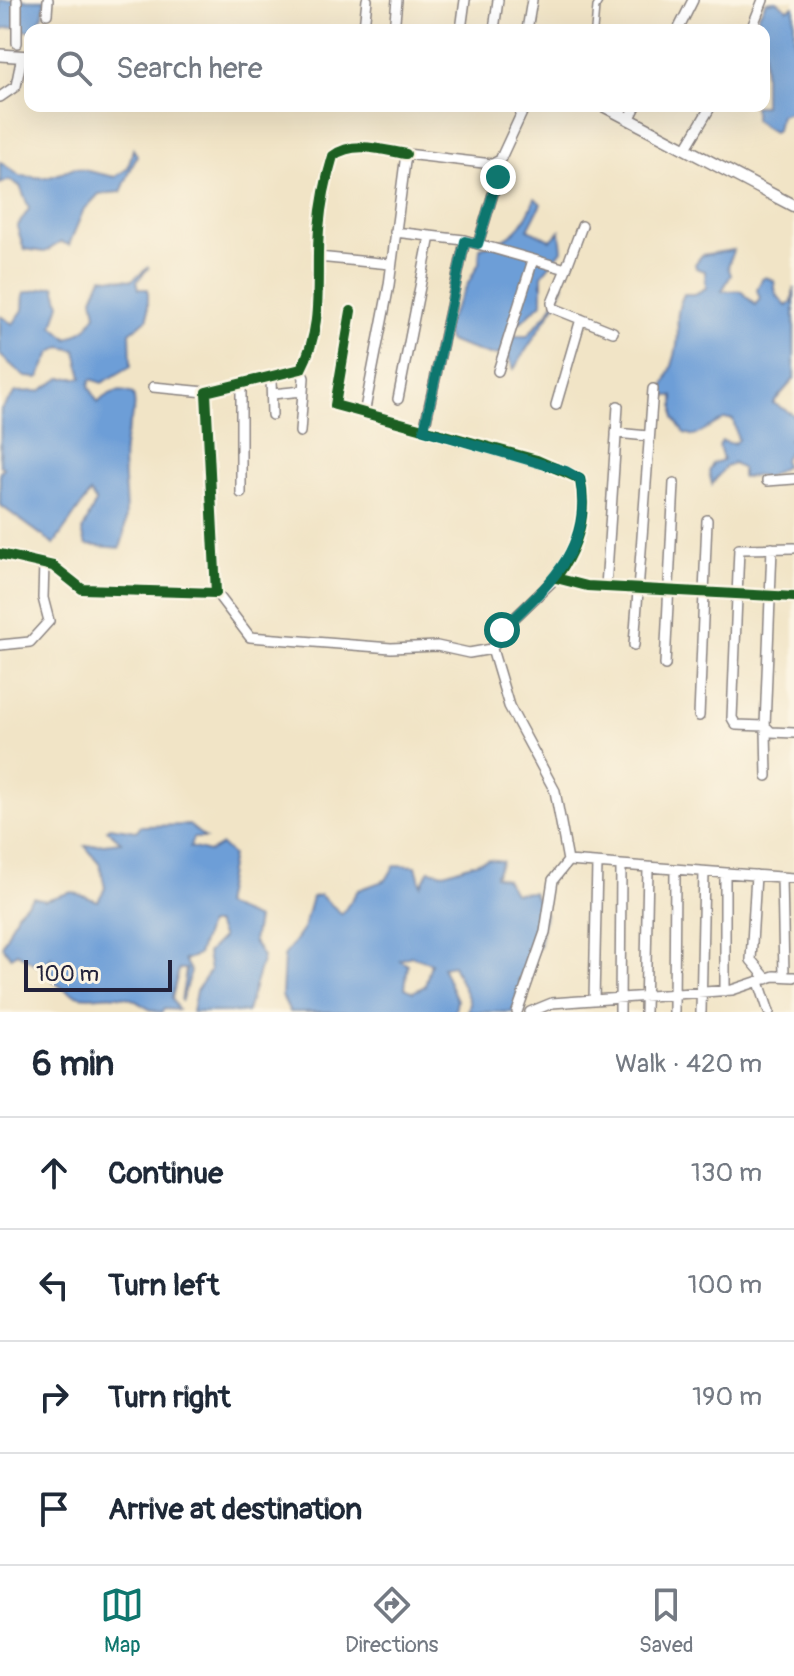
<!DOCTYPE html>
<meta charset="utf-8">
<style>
:root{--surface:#fff;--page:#f6f6f7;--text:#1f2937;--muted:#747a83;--line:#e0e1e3;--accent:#0f766e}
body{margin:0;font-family:Pangolin,sans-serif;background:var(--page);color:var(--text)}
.scale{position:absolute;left:24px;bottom:20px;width:148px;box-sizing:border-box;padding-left:8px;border:4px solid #22223b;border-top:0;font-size:22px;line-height:28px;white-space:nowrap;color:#22223b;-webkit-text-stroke:6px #fcf5e5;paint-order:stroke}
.stop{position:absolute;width:24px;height:24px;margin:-18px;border:6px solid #0f766e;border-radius:50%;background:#fff}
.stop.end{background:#0f766e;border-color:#fff;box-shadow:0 2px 8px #0008}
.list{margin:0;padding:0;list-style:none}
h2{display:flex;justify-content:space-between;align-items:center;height:104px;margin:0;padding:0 32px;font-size:34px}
h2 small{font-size:26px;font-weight:400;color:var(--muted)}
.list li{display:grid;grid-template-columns:52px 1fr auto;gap:24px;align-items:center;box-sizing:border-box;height:112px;padding:0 32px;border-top:2px solid var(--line)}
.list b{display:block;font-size:30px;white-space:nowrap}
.list em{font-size:26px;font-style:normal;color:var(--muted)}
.icon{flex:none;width:44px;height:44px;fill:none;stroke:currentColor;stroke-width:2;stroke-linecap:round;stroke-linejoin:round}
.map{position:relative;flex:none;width:794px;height:1012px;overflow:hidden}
.search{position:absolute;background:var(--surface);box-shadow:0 8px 32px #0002;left:24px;right:24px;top:24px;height:88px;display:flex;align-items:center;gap:20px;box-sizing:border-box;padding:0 28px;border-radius:16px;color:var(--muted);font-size:30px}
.sheet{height:552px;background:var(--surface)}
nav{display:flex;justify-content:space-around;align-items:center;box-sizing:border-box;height:112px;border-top:2px solid var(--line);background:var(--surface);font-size:22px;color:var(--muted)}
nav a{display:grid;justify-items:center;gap:4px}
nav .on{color:var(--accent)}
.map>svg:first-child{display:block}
.water{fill:#6d9ed7;stroke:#486089;stroke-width:2;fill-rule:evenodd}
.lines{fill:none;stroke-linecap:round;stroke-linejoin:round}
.service-casing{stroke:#8a8380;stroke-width:8}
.minor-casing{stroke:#8a8380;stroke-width:12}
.tertiary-casing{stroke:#8a8380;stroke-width:14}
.service{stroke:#fff;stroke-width:5}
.minor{stroke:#fff;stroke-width:9}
.tertiary{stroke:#fff;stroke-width:11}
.cycleway-casing{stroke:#fcf5e5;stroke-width:15}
.cycleway{stroke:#1b5e20;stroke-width:10}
.route{stroke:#0f766e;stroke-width:10}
</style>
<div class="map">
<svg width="794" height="1012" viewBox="0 0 794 1012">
<rect width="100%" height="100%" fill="#fcf5e5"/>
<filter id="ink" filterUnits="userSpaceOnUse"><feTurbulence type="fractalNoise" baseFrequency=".0125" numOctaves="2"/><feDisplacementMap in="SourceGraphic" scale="16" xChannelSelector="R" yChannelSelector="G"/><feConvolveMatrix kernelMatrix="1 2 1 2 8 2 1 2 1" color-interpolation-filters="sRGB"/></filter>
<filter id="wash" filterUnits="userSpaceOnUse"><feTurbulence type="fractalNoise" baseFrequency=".006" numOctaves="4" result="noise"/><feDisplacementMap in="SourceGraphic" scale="32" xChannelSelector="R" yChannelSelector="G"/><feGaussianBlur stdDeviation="1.8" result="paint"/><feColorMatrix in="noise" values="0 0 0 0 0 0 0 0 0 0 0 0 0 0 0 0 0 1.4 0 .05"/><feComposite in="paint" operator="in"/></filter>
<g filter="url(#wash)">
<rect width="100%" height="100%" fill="#f1e4c6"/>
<path class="water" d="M0,0H45L43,15L37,24L43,30L26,31L21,26L0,29Z
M777,1L788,9L794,6V111L780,115L777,130L773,132L754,120V106H764V30H760L758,16L766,2Z
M133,149L137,155L121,192L99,194L83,211L69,245L61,242L45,252L24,249L17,227L29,209L20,186L9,180L0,184V162L20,176L47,178L75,168L115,177L128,168Z
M535,198L541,204L528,229L551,240L560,231L562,250L542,275V303L513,329L515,336H527L550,310L564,283L558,300L514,369L507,354L489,355L448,341L444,328L479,263L480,248C511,239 524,229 535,198Z
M733,250L728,267L731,275L722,291H741L755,305L760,299L757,290L762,279L766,277L774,281L776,294L786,306L792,302L794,288V379L773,403L794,415V436L789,439L792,448L783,460L786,466L766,478L758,475L742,478V469L734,463L726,466L712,484L709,472L713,463L723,460L719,446L722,441L733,444L738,440L733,419H724L694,436L684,433L674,418V396H665L663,388C669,374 675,361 677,345C680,326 673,315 684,294H695L706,288L705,271L696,268L695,264L702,255Z
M149,267L137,281L139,289H148V318L130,332L131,366L102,383L91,379L89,386L98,403C108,392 119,388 133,394C138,411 130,419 126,436C117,473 134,511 120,548L86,545L82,531L96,502L90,493L54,544L0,505V471L4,468L0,465L1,409L16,392L40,391L61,378H82L76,350L61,347L51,353L39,378L25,377L0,355V316L13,324L23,310L24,293L55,286L60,304L53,326L68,339L87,328L96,314L93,298L102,277L132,280Z
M189,825L205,838H193L190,847L209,852L221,845L232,855L223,905L257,919L253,941L263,957L247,1012H192L196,991L210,971L207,953L222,938L216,924H208L198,955L184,960L191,972L181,1002L186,969H179L172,998L178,1010L164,1009L162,1012C147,1012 139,1000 126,997C91,990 88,1009 53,981L51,957L41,968L17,953L11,957L2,946L17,913L33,897L45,900L72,892L98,901L105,888L100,864L85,846L121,842L107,830L110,827L136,831L141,826Z
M488,859L502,861L495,876L506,879L514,893L533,892L545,914L539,946L518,981L525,983L513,1012H468L470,1002L453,965L442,967L457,1000L455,1012H290L282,996L284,956L303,929L312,897L320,895L342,914L358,890L386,880L395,865L416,866L421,885L429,870L444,873ZM411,956L431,963L425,986L413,992L405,988L408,965L400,960Z"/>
</g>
<g filter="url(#ink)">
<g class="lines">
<defs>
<path id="service" d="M594,30L596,7L600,0"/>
<path id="minor" d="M47,14L48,0
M364,27L367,0
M394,30L397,0
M461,30L465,0
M494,30L498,0
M527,30L532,0
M678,30L693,0
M751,30L763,0
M17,43V0
M0,97L16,86L22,56
M630,118L636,106
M686,148L711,106
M395,232L464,240L566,269L582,226
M478,244L498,177L497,162
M318,257L390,264
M566,269L552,303L553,308L613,332
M351,311L335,405L537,460L580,479C588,515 577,549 556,578L587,586L794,597
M498,371L533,260
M271,378L272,415
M241,385V493
M153,387L206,392
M272,394L303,391
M398,399L430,236
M556,405L581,319
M364,414L389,285L406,154L492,164L500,160L525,106
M424,430L465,241
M300,432L304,378L301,369
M616,433L648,436
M767,481L794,479
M772,548L765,726L771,732L794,733
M0,554L53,566L82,589L216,593L206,392L301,369C325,325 315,277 319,229C321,204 326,179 333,156C353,140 383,150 406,154
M606,587L618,406
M215,591L250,637L391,648L437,646L469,653L492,649
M0,645L30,642L49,621L43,598L44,563
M634,645L653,389
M665,665L674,483
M699,716L707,520
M765,726L736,725L732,718L739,549L794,548
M766,730L767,776
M568,861L794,878
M756,875L751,960L767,979
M782,877L784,975
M759,982L769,1012
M725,991V873
M594,1000L597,864
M517,1012L545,932L553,880L568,861L555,791L509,706L492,649L502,630L556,578
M530,1012L552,1003L732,990L774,976L794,977
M620,1012L621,866
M645,1012L648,868
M674,1012L675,870
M701,1012L704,872"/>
<path id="tertiary" d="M0,55L30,57
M604,106L794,206"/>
</defs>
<use href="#service" class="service-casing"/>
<use href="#minor" class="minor-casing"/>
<use href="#tertiary" class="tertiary-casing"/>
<use href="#service" class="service"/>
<use href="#minor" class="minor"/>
<use href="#tertiary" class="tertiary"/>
<defs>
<path id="cycleway" d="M351,311L335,405L537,460L580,479C588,515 577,549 556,578L587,586L794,597
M0,554L53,566L82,589L216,593L206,392L301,369C325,325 315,277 319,229C321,204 326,179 333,156C353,140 383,150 406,154"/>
</defs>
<use href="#cycleway" class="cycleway-casing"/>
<use href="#cycleway" class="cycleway"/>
</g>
</g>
<g class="lines" filter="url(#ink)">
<path class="route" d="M498,177L478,244L465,241L424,430L566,471L580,479C594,548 546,587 502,630"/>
</g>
</svg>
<div class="scale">100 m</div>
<div class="stop" style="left:502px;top:630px"></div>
<div class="stop end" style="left:498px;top:177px"></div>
<div class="search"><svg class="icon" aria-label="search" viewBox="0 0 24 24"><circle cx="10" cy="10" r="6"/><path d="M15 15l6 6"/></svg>Search here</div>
</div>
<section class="sheet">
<h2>6 min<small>Walk · 420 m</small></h2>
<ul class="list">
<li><svg class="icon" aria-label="ahead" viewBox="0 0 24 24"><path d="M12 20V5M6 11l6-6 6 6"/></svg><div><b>Continue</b></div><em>130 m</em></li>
<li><svg class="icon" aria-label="left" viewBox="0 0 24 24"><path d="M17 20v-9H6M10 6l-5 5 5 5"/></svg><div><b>Turn left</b></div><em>100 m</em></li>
<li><svg class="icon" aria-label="right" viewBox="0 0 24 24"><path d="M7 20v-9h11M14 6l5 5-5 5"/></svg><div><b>Turn right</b></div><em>190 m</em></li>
<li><svg class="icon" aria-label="arrive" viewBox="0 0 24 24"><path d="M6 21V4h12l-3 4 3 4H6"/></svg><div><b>Arrive at destination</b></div></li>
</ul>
</section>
<nav>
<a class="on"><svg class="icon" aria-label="map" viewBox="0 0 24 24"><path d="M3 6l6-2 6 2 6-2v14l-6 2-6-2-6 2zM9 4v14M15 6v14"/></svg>Map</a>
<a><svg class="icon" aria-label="directions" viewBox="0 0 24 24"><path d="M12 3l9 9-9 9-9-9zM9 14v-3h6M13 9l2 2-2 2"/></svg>Directions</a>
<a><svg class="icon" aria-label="saved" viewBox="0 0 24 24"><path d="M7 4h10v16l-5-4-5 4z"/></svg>Saved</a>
</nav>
